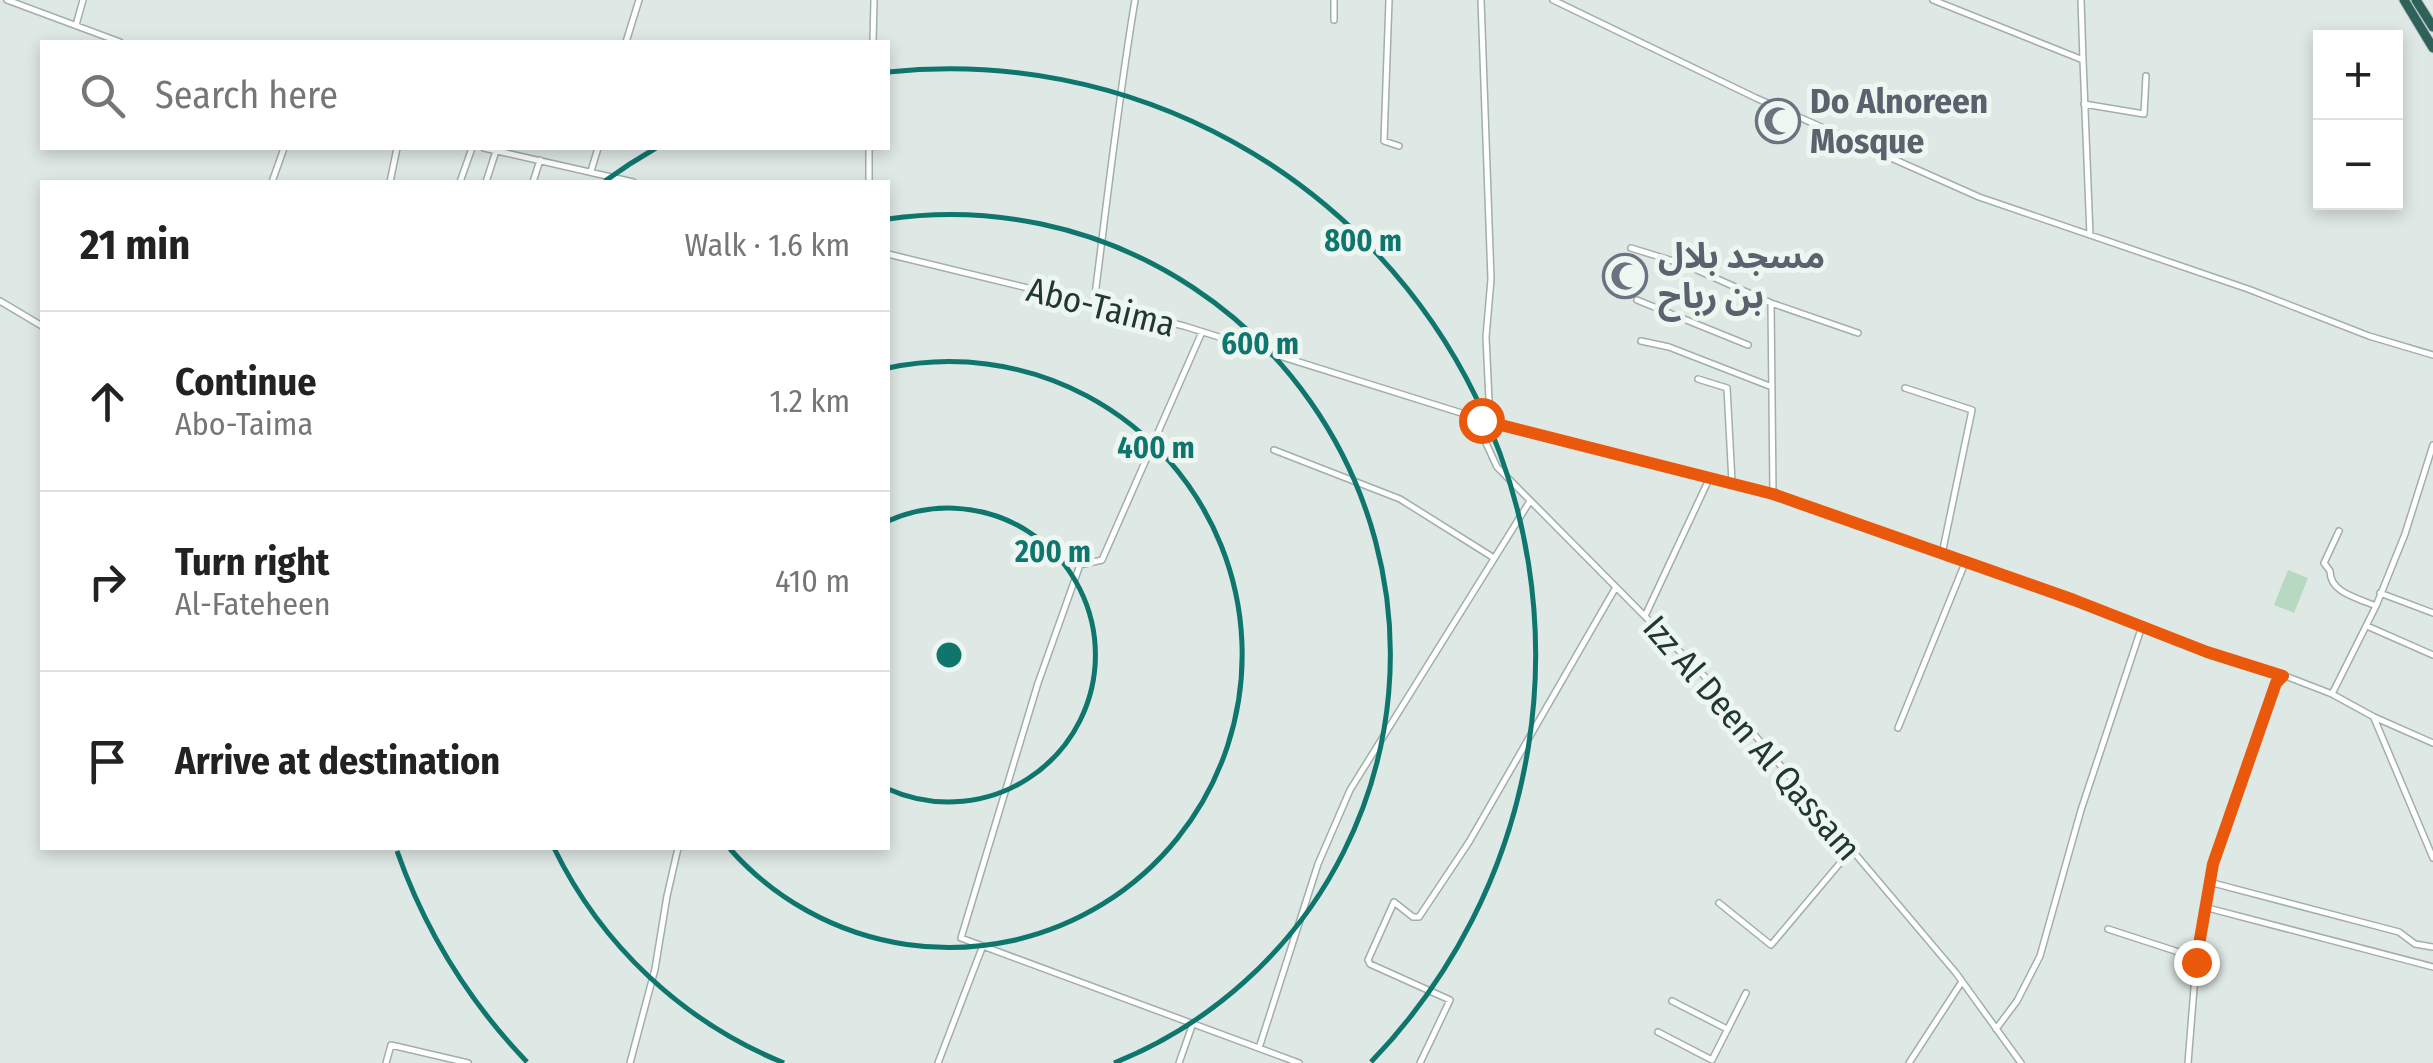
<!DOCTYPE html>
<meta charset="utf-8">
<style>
:root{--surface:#fff;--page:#f2f2f2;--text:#222;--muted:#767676;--line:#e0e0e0}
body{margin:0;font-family:"Fira Sans Condensed","Noto Sans Arabic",sans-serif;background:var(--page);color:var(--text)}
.controls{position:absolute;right:30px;top:30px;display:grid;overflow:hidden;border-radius:0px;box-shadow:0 5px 15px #0003}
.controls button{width:90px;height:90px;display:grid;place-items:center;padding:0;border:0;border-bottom:2px solid var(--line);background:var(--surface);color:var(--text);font:50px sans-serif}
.stop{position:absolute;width:30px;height:30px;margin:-22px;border:8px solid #ea580c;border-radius:50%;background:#fff}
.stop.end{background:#ea580c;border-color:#fff;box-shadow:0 2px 10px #0008}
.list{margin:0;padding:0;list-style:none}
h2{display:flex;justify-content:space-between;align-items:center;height:130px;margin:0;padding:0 40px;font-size:42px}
h2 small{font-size:32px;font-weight:400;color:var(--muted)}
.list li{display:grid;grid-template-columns:65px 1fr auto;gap:30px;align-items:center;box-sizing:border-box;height:180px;padding:0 40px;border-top:2px solid var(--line)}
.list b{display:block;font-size:38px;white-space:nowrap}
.list p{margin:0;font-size:32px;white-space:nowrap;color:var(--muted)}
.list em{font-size:32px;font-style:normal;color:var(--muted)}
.icon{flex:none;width:55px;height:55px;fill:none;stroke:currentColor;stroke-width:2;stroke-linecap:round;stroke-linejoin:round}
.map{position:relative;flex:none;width:2433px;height:1063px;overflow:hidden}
.search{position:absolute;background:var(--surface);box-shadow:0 5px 15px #0003;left:40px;top:40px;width:850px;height:110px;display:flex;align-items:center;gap:25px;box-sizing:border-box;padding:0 35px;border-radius:0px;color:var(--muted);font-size:38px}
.panel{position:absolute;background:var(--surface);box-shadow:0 5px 15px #0003;left:40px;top:180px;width:850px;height:670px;border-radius:0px}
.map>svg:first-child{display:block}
.green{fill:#b7d9c2}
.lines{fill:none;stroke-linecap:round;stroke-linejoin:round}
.minor-casing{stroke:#a1afab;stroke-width:8}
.highway-casing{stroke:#bcc3c2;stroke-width:11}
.minor{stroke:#fff;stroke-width:5}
.highway{stroke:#2e6159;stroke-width:9}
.route{stroke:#ea580c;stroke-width:12}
.ring{fill:none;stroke:#0f766e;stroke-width:5}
.labels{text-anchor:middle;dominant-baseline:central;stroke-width:10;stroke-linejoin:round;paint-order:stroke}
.worship-label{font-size:35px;font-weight:bold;fill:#5b616d;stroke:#eef6f2;text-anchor:start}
.street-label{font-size:35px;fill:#203732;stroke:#eef6f2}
.centre{fill:#0f766e;stroke:#eef6f2;stroke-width:5}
.ring-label{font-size:30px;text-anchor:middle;font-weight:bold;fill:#0f766e;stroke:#eef6f2;stroke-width:10;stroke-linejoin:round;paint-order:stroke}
</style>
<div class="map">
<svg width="2433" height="1063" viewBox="0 0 2433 1063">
<rect width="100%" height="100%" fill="#dee8e4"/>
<path class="green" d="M2288,570L2308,578L2294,613L2274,605Z"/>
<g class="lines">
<defs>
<path id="minor" d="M7,0L120,42
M1389,0L1384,141L1399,146
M1481,0L1491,279L1486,337L1490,421
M1553,0L1756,98L1979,197L2248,289L2369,336L2433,355
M1933,0L2083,60L2090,235
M2081,0L2083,60
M1334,20V0
M76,25L83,0
M626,42L639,0
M873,42L874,0
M2084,104L2144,114L2146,76
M484,148L633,182
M591,171L598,148
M272,182L284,148
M390,182L397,148
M460,182L472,148
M486,182L496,151
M533,182L540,160
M869,182V148
M1631,248L1686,265L1771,303L1858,333
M888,254L1184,326L1490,422L1773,494L2073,600L2207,652L2288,677L2332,694L2374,717L2433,743
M1637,300L1748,345
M0,301L42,326
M1094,303C1107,202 1118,101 1135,0
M1771,303L1773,494
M1202,332L1102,560L1080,565L1038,683L961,938L1299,1063
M1641,341L1669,347L1772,387
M1698,379L1727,388L1732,482
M1905,388L1972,410L1942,554
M1481,420L1480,430L1497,467L1709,681L1956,973L2021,1063
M1274,450L1400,499L1494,558
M2339,531L2324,563L2330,571C2330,593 2358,598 2376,606
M2380,593L2433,613
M1645,616L1710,477
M2367,626L2433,655
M2332,694L2376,606L2405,534L2433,445
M2374,718L2433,858
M1898,728L1965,563
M2209,882L2399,932L2415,944L2433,947
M1719,903L1771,945L1851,850
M2204,907L2433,967
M2108,929L2197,958
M1672,1001L1727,1029
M1996,1029L2017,1001L2040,956L2081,810L2142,626
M1658,1032L1712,1060L1746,993
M1259,1048L1318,864L1350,790L1530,501
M386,1063L391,1045L468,1063
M630,1063L655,969L667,896L678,848
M938,1063L982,948
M1179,1063L1193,1023
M1420,1063L1450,1000L1370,964L1368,960L1394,902L1413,917H1419L1469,842L1616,587
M1909,1063L1961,983
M2188,1063L2196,963L2213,864L2276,683L2283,676"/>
<path id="highway" d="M2404,0L2433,48
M2416,0L2433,27"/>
</defs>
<use href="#minor" class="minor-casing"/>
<use href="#highway" class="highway-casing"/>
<use href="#minor" class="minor"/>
<use href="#highway" class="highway"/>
</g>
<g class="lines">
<path class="route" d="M1481,420L1773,494L2074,600L2207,652L2283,676L2276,683L2213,864L2196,962"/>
</g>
<g class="ring">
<path d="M888 521A147 147 0 1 1 888 789"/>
<path d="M888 368A293 293 0 1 1 730 849"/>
<path d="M784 1063A440 440 0 0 1 554 848M888 219A440 440 0 0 1 1114 1063"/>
<path d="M527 1062A586 586 0 0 1 397 851M605 181A586 586 0 0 1 656 148M888 72A586 586 0 0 1 1371 1062"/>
</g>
<defs>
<symbol id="mosque-ring" viewBox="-11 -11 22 22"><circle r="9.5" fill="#eef6f2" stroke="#6b7280" stroke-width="1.5"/><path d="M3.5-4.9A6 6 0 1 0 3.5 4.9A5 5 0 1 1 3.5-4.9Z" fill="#6b7280"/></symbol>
</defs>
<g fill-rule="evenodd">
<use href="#mosque-ring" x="1753" y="96" width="50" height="50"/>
<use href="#mosque-ring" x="1600" y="251" width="50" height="50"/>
</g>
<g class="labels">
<g class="worship-label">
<text x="1810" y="101">Do Alnoreen<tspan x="1810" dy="40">Mosque</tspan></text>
<text x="1658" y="256">مسجد بلال<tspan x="1658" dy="40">بن رباح</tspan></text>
</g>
<g class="street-label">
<text transform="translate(1101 307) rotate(14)">Abo-Taima</text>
<text transform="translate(1752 738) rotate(49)">Izz Al Deen Al Qassam</text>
</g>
</g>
<circle cx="949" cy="655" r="15" class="centre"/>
<g class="ring-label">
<text x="1363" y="251">800 m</text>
<text x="1260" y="354">600 m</text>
<text x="1156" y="458">400 m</text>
<text x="1053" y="562">200 m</text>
</g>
</svg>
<div class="controls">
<button>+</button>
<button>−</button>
</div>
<div class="stop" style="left:1481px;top:420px"></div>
<div class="stop end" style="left:2196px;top:962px"></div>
<div class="search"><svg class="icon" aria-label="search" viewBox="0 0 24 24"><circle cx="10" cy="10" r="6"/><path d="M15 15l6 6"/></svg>Search here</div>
<section class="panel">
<h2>21 min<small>Walk · 1.6 km</small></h2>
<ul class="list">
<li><svg class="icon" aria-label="ahead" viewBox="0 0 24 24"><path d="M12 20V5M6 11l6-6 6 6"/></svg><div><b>Continue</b><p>Abo-Taima</p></div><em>1.2 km</em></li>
<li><svg class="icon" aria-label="right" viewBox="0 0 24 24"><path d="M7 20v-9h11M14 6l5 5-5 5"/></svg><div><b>Turn right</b><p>Al-Fateheen</p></div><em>410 m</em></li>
<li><svg class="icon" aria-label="arrive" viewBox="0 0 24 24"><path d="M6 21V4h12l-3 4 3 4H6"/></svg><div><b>Arrive at destination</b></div></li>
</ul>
</section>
</div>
